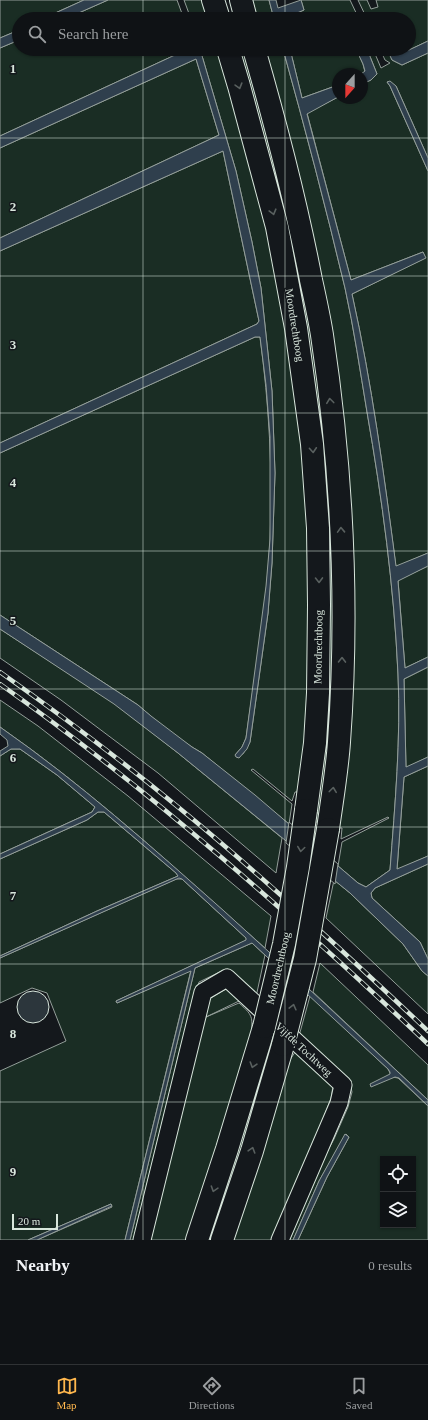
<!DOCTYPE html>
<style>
:root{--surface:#0f1215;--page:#181b1e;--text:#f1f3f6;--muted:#9b9ea0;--line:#2f3234;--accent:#ffb74d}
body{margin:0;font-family:Georgia,serif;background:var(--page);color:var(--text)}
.controls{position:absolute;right:12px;bottom:12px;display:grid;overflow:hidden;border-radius:0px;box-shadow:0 1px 3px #0004}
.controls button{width:36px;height:36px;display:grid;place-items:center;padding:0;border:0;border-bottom:1px solid var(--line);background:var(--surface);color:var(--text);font:20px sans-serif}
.compass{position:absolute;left:332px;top:68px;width:36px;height:36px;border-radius:50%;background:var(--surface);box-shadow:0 1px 3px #0004;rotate:201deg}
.scale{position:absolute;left:12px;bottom:10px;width:46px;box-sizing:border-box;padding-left:4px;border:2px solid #d8e6dc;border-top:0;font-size:11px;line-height:14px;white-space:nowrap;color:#d8e6dc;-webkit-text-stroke:3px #14181c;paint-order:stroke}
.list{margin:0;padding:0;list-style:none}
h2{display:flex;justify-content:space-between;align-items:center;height:52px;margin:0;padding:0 16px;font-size:17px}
h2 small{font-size:13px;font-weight:400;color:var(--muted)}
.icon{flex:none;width:22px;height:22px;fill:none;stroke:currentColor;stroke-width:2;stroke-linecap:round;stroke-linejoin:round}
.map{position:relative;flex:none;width:428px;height:1240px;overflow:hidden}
.search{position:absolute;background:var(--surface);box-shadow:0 1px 3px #0004;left:12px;right:12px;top:12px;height:44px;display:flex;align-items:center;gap:10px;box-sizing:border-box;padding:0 14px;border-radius:22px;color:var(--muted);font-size:15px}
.sheet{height:124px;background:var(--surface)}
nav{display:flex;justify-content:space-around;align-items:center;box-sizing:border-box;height:56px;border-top:1px solid var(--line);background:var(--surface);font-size:11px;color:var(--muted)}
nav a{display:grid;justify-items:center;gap:2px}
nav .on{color:var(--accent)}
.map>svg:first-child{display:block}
.green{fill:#1a2d24;stroke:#939e99;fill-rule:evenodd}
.water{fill:#2f3f4d;stroke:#939e99}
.pier{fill:#14181c;stroke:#939e99}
.building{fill:#2c363c;stroke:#d8e6dc}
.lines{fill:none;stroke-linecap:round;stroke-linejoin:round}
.minor-casing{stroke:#d8e6dc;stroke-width:19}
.major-casing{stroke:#d8e6dc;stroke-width:24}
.minor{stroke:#14181c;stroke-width:17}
.major{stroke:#14181c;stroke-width:22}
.rail-casing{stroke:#d8e6dc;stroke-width:4.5}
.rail{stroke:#14181c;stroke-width:3;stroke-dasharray:9;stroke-linecap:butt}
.major-bridge-casing{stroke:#d8e6dc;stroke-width:24;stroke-linecap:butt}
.major-bridge{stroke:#14181c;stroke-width:22}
.oneway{stroke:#59605f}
.grid{fill:none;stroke:#d8e6dc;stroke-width:1;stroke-opacity:0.55}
.labels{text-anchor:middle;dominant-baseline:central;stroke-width:3;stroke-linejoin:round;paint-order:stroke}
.street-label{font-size:11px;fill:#d8e6dc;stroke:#14181c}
.grid-label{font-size:13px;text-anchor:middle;font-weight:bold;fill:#d8e6dc;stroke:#14181c;stroke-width:3;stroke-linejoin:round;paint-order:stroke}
</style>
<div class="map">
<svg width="428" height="1240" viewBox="0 0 428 1240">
<rect width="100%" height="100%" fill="#14181c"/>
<path class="green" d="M0,0H84L42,19H19V30L0,38Z
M108,0H177L184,19H65Z
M184,0H203L209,19H191Z
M250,0H269L274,19H255Z
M301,0H350L359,19H283L304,10Z
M358,0H367L371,9L378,7L376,0H428V41L409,50L402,49H409V19H367Z
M19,40V49H188L0,136V48Z
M200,49H219L271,247L281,293L305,475L311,585L309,676L301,786H298L297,792H295L292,801L253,769L251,770L292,804L289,824L202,753C179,740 157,722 138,705L0,615V453L255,337H260C269,404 273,472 270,540C267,606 255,672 246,738L242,747L235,755L243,754L250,742L268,613L272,563L275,473L272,391L261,288L252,242L236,171Z
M237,49H246L292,225L317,354L332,505L333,668L329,746L320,825L314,820L326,506Z
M263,49H283C305,128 326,208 345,288C354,329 360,370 367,412C382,498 394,586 398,674C401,739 395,804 390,870L366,887L358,883L338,866L342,842L389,818L388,817L341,839L342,828H339V816L351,554Z
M290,49H356L363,64L365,72L361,74H338V85L302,98Z
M367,49H373L381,68L390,63L385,60L380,49H387L392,60L402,65L428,53V158L396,86L387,82L390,86L428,171V553L396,567C384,475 372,384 352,294L425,258L423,252L351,280L307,113L338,97L362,98V84L371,80L377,74Z
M196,59L219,135L0,238V148Z
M223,151L259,321L257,324L0,443V251Z
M428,566V657L405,668L398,580Z
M0,629L114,703L178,753L282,838L276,873L158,773L61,700L0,658Z
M428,667V757L406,768L404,679Z
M0,700L38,726L128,796L271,916L265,948C179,872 95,793 0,727Z
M11,749H20L57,775L95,807L92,812L0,854V756Z
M428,766V856L397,870L404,777Z
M98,812H104L176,873L178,876L97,911L0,956V859L87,820Z
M428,864V959L420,942L372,898L371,893L375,888Z
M176,879H182L246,938L247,940L116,1001L117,1003L191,970L125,1240H37L112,1207L111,1204L28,1240H0V1071L66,1041L47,993L32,988L0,1003V958Z
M334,880L350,893L403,944L422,971L428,976V1014L326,918Z
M252,943L265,955L256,997L226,969L199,982L137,1240H130L195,968Z
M320,963L428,1065V1100L313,992Z
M229,987L252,1012L239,1001L206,1017L239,1003C255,1017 252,1018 251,1038L188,1240H149L206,1001Z
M310,996L388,1069L392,1077L398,1078L428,1106V1240H298L327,1177L349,1137L346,1134L319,1181L293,1240H286L312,1180L334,1139L348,1107L352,1092L350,1083L299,1036ZM383,1159H413V1225H383Z
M271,1034L276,1039L213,1240H207Z
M297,1049L333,1086L331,1098L310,1153L274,1240H232L288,1063Z"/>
<path class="water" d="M84,0H108L65,19H42Z
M269,0H276L278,8L301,0L304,10L283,19H274Z
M19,30V40L0,48V38Z
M428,41V53L402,65L392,60L387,49L409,50Z
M188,49H200L236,171L252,242L261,288L272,391L275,473L272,563L268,613L250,742L247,749L239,758L236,757L235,755L242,747L246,738L266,586L270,539V437L266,385L260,337H255L0,453V443L257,324L259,321L223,151L0,251V238L219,135L196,59L0,148V136Z
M283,49H290L302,98L338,85V97L307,114L351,280L423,252L426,258L352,294C372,384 384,475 396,566L428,553V566L398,581L405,668L428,657V667L404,679L406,767L428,757V766L404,777L397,869L428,856V864L375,888L371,893L372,898L420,942L428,959V976L422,971L403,944L350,893L178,753L114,704L0,629V615L138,705L151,716L192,747L202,753L255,795L358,883L366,887L390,870C395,804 401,739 398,674C394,586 382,498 367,412C360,370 354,329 345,288C326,208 305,128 283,49Z
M356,49H367L377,74L371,80L362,84V74H361L365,71L363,64Z
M390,81L396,86L428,158V171L390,86L387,82Z
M0,727C79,782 152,847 224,911C293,973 360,1037 428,1100V1106L399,1078L395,1077L371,1087L370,1084L390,1074V1072L388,1069L252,943L195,968L130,1240H125L191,971L117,1003L116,1001L246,940V938L182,879L179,878L0,958V956L97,911L178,876L176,873L104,812H98L87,820L0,859V854L92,812L95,807L57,775L20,749H11L0,756V751L8,746L7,740L0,734Z
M345,1134L349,1137L327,1177L298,1240H293L319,1181Z
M111,1204L112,1206L37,1240H28Z"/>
<path class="pier" d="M289,822L338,864L335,884L286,843Z"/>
<path class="building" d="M17 1007a16 16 0 1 1 32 0a16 16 0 1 1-32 0Z"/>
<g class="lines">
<defs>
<path id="minor" d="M142,1240L203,992L227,978L343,1085L339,1103L280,1240"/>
<path id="major" d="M213,0L219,19
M241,0L246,19
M228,49L239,86L277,227L296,328L312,444L318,528L319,605L318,693L315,743L306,810
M254,49C276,125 296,202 311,280C315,298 319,316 322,335C342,469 349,606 339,742C337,771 332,800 328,829
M197,1240L227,1149L264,1027
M222,1240L252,1151L283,1045"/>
</defs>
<use href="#minor" class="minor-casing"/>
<use href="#major" class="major-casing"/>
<use href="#minor" class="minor"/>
<use href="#major" class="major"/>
<defs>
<path id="rail" d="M0,672C61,715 121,760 178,807C265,878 347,955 428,1031
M0,684C153,792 292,916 428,1044"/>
</defs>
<use href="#rail" class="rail-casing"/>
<use href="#rail" class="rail"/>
<defs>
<path id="major-bridge" d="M264,1027L284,944L298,867L306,810
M283,1045L305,959L328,829"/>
</defs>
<use href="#major-bridge" class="major-bridge-casing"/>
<use href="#major-bridge" class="major-bridge"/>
</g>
<defs><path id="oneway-chevron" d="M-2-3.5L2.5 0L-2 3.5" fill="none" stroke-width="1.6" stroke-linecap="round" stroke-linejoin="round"/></defs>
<g class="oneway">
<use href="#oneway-chevron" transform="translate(239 86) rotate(74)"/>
<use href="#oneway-chevron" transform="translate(273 212) rotate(75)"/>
<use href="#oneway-chevron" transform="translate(330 401) rotate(-97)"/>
<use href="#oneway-chevron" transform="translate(313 450) rotate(86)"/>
<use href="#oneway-chevron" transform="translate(341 530) rotate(-92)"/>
<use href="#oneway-chevron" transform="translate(319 580) rotate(89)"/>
<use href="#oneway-chevron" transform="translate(342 660) rotate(-89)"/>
<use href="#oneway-chevron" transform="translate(333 790) rotate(-83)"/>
<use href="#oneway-chevron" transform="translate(301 849) rotate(98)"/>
<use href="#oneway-chevron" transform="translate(293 1007) rotate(-76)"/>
<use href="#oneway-chevron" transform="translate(253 1065) rotate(107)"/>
<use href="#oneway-chevron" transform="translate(252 1150) rotate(-73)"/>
<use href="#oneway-chevron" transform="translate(214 1189) rotate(108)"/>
</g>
<path class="grid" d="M143,0V19M285,0V19M143,49V1240M285,49V1240M0,138H428M0,276H428M0,413H428M0,551H428M0,689H428M0,827H428M0,964H428M0,1102H428"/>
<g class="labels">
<g class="street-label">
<text transform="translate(295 325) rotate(81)">Moordrechtboog</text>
<text transform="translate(318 647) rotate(-89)">Moordrechtboog</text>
<text transform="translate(278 968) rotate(-77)">Moordrechtboog</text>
<text transform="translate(304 1049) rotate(43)">Vijfde Tochtweg</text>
</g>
</g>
<g class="grid-label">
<text x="13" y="73">1</text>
<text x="13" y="211">2</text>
<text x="13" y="349">3</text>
<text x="13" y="487">4</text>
<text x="13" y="625">5</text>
<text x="13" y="762">6</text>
<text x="13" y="900">7</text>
<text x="13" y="1038">8</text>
<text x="13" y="1176">9</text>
</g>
</svg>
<div class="controls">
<button><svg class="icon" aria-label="locate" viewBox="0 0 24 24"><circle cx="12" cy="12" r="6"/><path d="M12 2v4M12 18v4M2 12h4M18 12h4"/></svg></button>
<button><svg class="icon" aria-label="layers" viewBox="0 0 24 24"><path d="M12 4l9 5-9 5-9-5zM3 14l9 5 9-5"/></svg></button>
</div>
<svg class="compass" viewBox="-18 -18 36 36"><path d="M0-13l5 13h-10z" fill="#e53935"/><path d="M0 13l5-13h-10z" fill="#9b9ea0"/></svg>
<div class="scale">20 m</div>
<div class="search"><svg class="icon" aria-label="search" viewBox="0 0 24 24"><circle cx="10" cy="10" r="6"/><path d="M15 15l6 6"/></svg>Search here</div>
</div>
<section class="sheet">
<h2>Nearby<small>0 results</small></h2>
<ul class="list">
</ul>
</section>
<nav>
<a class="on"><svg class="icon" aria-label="map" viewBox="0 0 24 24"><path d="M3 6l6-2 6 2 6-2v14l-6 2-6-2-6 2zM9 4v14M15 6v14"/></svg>Map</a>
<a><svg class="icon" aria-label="directions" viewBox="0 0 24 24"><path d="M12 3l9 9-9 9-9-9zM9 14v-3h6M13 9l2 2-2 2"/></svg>Directions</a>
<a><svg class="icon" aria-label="saved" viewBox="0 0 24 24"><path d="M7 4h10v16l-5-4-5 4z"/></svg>Saved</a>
</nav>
